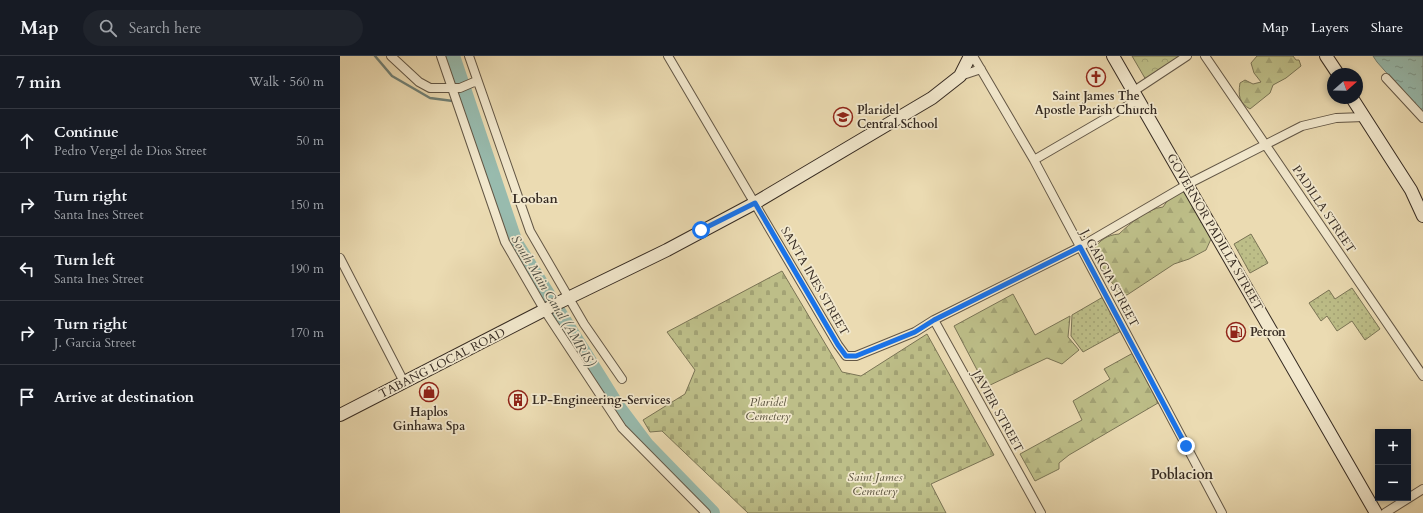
<!DOCTYPE html>
<meta charset="utf-8">
<style>
:root{--surface:#171b24;--page:#20242c;--text:#f1f3f6;--muted:#9ea1a6;--line:#363941}
body{margin:0;font-family:Cardo,serif;background:var(--page);color:var(--text)}
.controls{position:absolute;right:12px;bottom:12px;display:grid;overflow:hidden;border-radius:0px;box-shadow:0 2px 6px #0003}
.controls button{width:36px;height:36px;display:grid;place-items:center;padding:0;border:0;border-bottom:1px solid var(--line);background:var(--surface);color:var(--text);font:20px sans-serif}
.compass{position:absolute;left:987px;top:12px;width:36px;height:36px;border-radius:50%;background:var(--surface);box-shadow:0 2px 6px #0003;rotate:70deg}
.stop{position:absolute;width:12px;height:12px;margin:-9px;border:3px solid #1a73e8;border-radius:50%;background:#fff}
.stop.end{background:#1a73e8;border-color:#fff;box-shadow:0 1px 4px #0008}
.list{margin:0;padding:0;list-style:none}
h2{display:flex;justify-content:space-between;align-items:center;height:52px;margin:0;padding:0 16px;font-size:17px}
h2 small{font-size:13px;font-weight:400;color:var(--muted)}
.list li{display:grid;grid-template-columns:26px 1fr auto;gap:12px;align-items:center;box-sizing:border-box;height:64px;padding:0 16px;border-top:1px solid var(--line)}
.list b{display:block;font-size:15px;white-space:nowrap}
.list p{margin:0;font-size:13px;white-space:nowrap;color:var(--muted)}
.list em{font-size:13px;font-style:normal;color:var(--muted)}
.icon{flex:none;width:22px;height:22px;fill:none;stroke:currentColor;stroke-width:2;stroke-linecap:round;stroke-linejoin:round}
.map{position:relative;flex:none;width:1083px;height:457px;overflow:hidden}
header{display:flex;align-items:center;gap:24px;box-sizing:border-box;height:56px;padding:0 20px;background:var(--surface);border-bottom:1px solid var(--line)}
header strong{font-size:19px}
nav{display:flex;gap:22px;margin-inline-start:auto;font-size:14px}
.search{width:280px;height:36px;background:var(--page);display:flex;align-items:center;gap:10px;box-sizing:border-box;padding:0 14px;border-radius:22px;color:var(--muted);font-size:15px}
main{display:flex}
aside{flex:1;background:var(--surface)}
.map>svg:first-child{display:block}
.grass{fill:url(#grass-dots);stroke:#7a7455}
.forest{fill:url(#forest-firs);stroke:#7a7455}
.cemetery{fill:url(#cemetery-stones);stroke:#7a7455}
.park{fill:url(#park-crowns);stroke:#7a7455}
.water{fill:url(#water-ripples);stroke:#718176}
.lines{fill:none;stroke-linecap:round;stroke-linejoin:round}
.stream{stroke:#718176;stroke-width:2.5}
.river{stroke:#98bbae;stroke-width:16}
.street-casing{stroke:#635746;stroke-width:10}
.secondary-casing{stroke:#362b22;stroke-width:14}
.street{stroke:#f2e8cd;stroke-width:8}
.secondary{stroke:#f2e8cd;stroke-width:12}
.route{stroke:#1a73e8;stroke-width:5}
.labels{text-anchor:middle;dominant-baseline:central;stroke-width:3.5;stroke-linejoin:round;paint-order:stroke}
.poi-label{font-size:12px;font-weight:bold;fill:#362b22;stroke:#f2e8cd;text-anchor:start}
.street-label{font-size:12px;fill:#362b22;stroke:#f2e8cd}
.park-label{font-size:12px;font-style:italic;fill:#58503c;stroke:#f2e8cd}
.neighbourhood-label{font-size:13px;font-weight:bold;fill:#362b22;stroke:#f2e8cd}
.water-label{font-size:13px;font-style:italic;fill:#4e4f45;stroke:#f2e8cd}
.quarter-label{font-size:14px;font-weight:bold;fill:#362b22;stroke:#f2e8cd}
</style>
<header>
<strong>Map</strong>
<div class="search"><svg class="icon" aria-label="search" viewBox="0 0 24 24"><circle cx="10" cy="10" r="6"/><path d="M15 15l6 6"/></svg>Search here</div>
<nav><a>Map</a><a>Layers</a><a>Share</a></nav>
</header>
<main>
<aside>
<h2>7 min<small>Walk · 560 m</small></h2>
<ul class="list">
<li><svg class="icon" aria-label="ahead" viewBox="0 0 24 24"><path d="M12 20V5M6 11l6-6 6 6"/></svg><div><b>Continue</b><p>Pedro Vergel de Dios Street</p></div><em>50 m</em></li>
<li><svg class="icon" aria-label="right" viewBox="0 0 24 24"><path d="M7 20v-9h11M14 6l5 5-5 5"/></svg><div><b>Turn right</b><p>Santa Ines Street</p></div><em>150 m</em></li>
<li><svg class="icon" aria-label="left" viewBox="0 0 24 24"><path d="M17 20v-9H6M10 6l-5 5 5 5"/></svg><div><b>Turn left</b><p>Santa Ines Street</p></div><em>190 m</em></li>
<li><svg class="icon" aria-label="right" viewBox="0 0 24 24"><path d="M7 20v-9h11M14 6l5 5-5 5"/></svg><div><b>Turn right</b><p>J. Garcia Street</p></div><em>170 m</em></li>
<li><svg class="icon" aria-label="arrive" viewBox="0 0 24 24"><path d="M6 21V4h12l-3 4 3 4H6"/></svg><div><b>Arrive at destination</b></div></li>
</ul>
</aside>
<div class="map">
<svg width="1083" height="457" viewBox="0 0 1083 457">
<defs>
<pattern id="grass-dots" width="8" height="8" patternUnits="userSpaceOnUse"><rect width="8" height="8" fill="#bdbe88"/><path d="M2 2h.1M6 6h.1" fill="none" stroke="#a3a375" stroke-width="1.8" stroke-linecap="round"/></pattern>
<pattern id="forest-firs" width="22" height="20" patternUnits="userSpaceOnUse"><rect width="22" height="20" fill="#bdbe88"/><path d="M5 1l3.5 6h-7zM16 11l3.5 6h-7z" fill="#a3a375"/></pattern>
<pattern id="cemetery-stones" width="16" height="16" patternUnits="userSpaceOnUse"><rect width="16" height="16" fill="#bdbe88"/><path d="M2 7V4a2 2 0 0 1 4 0v3zM10 15v-3a2 2 0 0 1 4 0v3z" fill="#a3a375"/></pattern>
<pattern id="park-crowns" width="20" height="18" patternUnits="userSpaceOnUse"><rect width="20" height="18" fill="#bdbe88"/><path d="M2 6a3 3 0 1 1 6 0M12 15a3 3 0 1 1 6 0" fill="none" stroke="#a3a375"/></pattern>
<pattern id="water-ripples" width="26" height="14" patternUnits="userSpaceOnUse"><rect width="26" height="14" fill="#98bbae"/><path d="M2 4q2-2 4 0t4 0M15 11q2-2 4 0t4 0" fill="none" stroke="#7d988d"/></pattern>
</defs>
<rect width="100%" height="100%" fill="#ebdbb2"/>
<filter id="stains"><feTurbulence type="fractalNoise" baseFrequency=".005" numOctaves="4"/><feColorMatrix values="0 0 0 0 .2 0 0 0 0 .09 0 0 0 0 .02 0 0 0 .5 -.17"/></filter>
<radialGradient id="worn" r=".72"><stop offset=".6" stop-color="#630" stop-opacity="0"/><stop offset="1" stop-color="#630" stop-opacity=".3"/></radialGradient>
<path class="grass" d="M911,178L928,207L910,217L894,188Z
M1012,232L1040,273L1025,284L1012,265L997,275L987,260L981,265L969,247L989,234L995,243Z
M763,241L781,275L743,296L731,280L732,259Z"/>
<path class="forest" d="M917,0H953L956,4H959L961,10L946,22L933,29L930,37L910,53C899,47 898,39 900,27L905,24L913,28L921,26L914,17L911,7Z
M841,134C851,141 855,146 857,158L861,161L871,183L866,194L849,203L834,208L787,239H779L773,228L760,211L753,194C760,184 767,179 779,178C791,167 806,153 823,151L830,141Z
M673,238L695,279L730,260L728,281L739,294L722,308L707,302L646,331L614,270Z
M793,297L818,347L729,399L719,407V413L695,425L680,398L742,364L733,345L770,323L764,313Z"/>
<path class="cemetery" d="M442,215L502,316L521,320L587,278L654,399L591,428L606,457H408L322,375L310,376L303,364L345,338L355,314L327,276Z"/>
<path class="park" d="M792,0H844L806,24Z"/>
<path class="water" d="M1033,0H1083V58L1037,6Z"/>
<g class="lines">
<path class="stream" d="M35,0L52,20L90,42L128,47"/>
<path class="river" d="M112,0L175,187L276,349L306,389L372,457"/>
<defs>
<path id="street" d="M51,0L79,26L90,32H120L134,26L138,27
M101,0L165,186L205,255L282,372L366,457
M129,0L190,175L244,268L282,323
M328,0L498,289L506,300H516L575,276L594,264L740,191L848,128L962,70L996,62L1024,61
M633,0L694,104L882,457
M865,0L1083,320
M620,20L641,13
M1046,22L1083,62
M794,35L847,0
M694,104L799,43
M0,202L64,326
M594,264L701,457
M1045,457L1083,433"/>
<path id="secondary" d="M773,0L1036,457
M986,0L998,18
M1012,42L1071,134L1083,160
M0,359L220,246L327,194L415,147L592,42L620,20L630,0"/>
</defs>
<use href="#street" class="street-casing"/>
<use href="#secondary" class="secondary-casing"/>
<use href="#street" class="street"/>
<use href="#secondary" class="secondary"/>
</g>
<g class="lines">
<path class="route" d="M361,174L415,147L498,289L506,300H516L575,276L594,264L740,191L846,390"/>
</g>
<defs>
<symbol id="church-ring" viewBox="-11 -11 22 22"><circle r="9.5" fill="#f2e8cd" stroke="#8f2418" stroke-width="1.5"/><path d="M-1.2-6h2.4v3.5h3.3v2.4h-3.3V6h-2.4V-.1h-3.3v-2.4h3.3Z" fill="#8f2418"/></symbol>
<symbol id="school-ring" viewBox="-11 -11 22 22"><circle r="9.5" fill="#f2e8cd" stroke="#8f2418" stroke-width="1.5"/><path d="M0-5L7-2L0 1L-7-2ZM-4 1L0 2.5L4 1V4Q0 6-4 4Z" fill="#8f2418"/></symbol>
<symbol id="fuel-ring" viewBox="-11 -11 22 22"><circle r="9.5" fill="#f2e8cd" stroke="#8f2418" stroke-width="1.5"/><path d="M-5.5-6h7V0h2V4h1.3V-2.5L3-4.5l.8-.8L6-3V5H2.5V1h-1V6h-7ZM-4.2-4.7v3.2H.2V-4.7Z" fill="#8f2418"/></symbol>
<symbol id="shop-ring" viewBox="-11 -11 22 22"><circle r="9.5" fill="#f2e8cd" stroke="#8f2418" stroke-width="1.5"/><path d="M-5-2.5h2.3a2.7 3.5 0 0 1 5.4 0H5L5.5 6h-11ZM-1.5-2.5h3a1.5 2.3 0 0 0-3 0Z" fill="#8f2418"/></symbol>
<symbol id="building-ring" viewBox="-11 -11 22 22"><circle r="9.5" fill="#f2e8cd" stroke="#8f2418" stroke-width="1.5"/><path d="M-4-6H4V6H1V3H-1V6H-4ZM-2.5-4.3h1.7v1.8h-1.7ZM.8-4.3h1.7v1.8H.8ZM-2.5-1h1.7V.8h-1.7ZM.8-1h1.7V.8H.8Z" fill="#8f2418"/></symbol>
</defs>
<g fill-rule="evenodd">
<use href="#church-ring" x="745" y="10" width="22" height="22"/>
<use href="#school-ring" x="492" y="50" width="22" height="22"/>
<use href="#fuel-ring" x="885" y="265" width="22" height="22"/>
<use href="#shop-ring" x="78" y="325" width="22" height="22"/>
<use href="#building-ring" x="167" y="333" width="22" height="22"/>
</g>
<g class="labels">
<g class="poi-label">
<text x="756" y="40" text-anchor="middle">Saint James The<tspan x="756" dy="14">Apostle Parish Church</tspan></text>
<text x="517" y="54">Plaridel<tspan x="517" dy="14">Central School</tspan></text>
<text x="910" y="276">Petron</text>
<text x="192" y="344">LP-Engineering-Services</text>
<text x="89" y="356" text-anchor="middle">Haplos<tspan x="89" dy="14">Ginhawa Spa</tspan></text>
</g>
<g class="street-label">
<text transform="translate(984 153) rotate(56)">PADILLA STREET</text>
<text transform="translate(875 176) rotate(60)">GOVERNOR PADILLA STREET</text>
<text transform="translate(770 222) rotate(62)">J. GARCIA STREET</text>
<text transform="translate(475 225) rotate(60)">SANTA INES STREET</text>
<text transform="translate(102 307) rotate(-27)">TABANG LOCAL ROAD</text>
<text transform="translate(658 355) rotate(61)">JAVIER STREET</text>
</g>
<g class="park-label">
<text x="428" y="346">Plaridel<tspan x="428" dy="14">Cemetery</tspan></text>
<text x="535" y="421">Saint James<tspan x="535" dy="14">Cemetery</tspan></text>
</g>
<g class="neighbourhood-label">
<text x="195" y="143">Looban</text>
</g>
<g class="water-label">
<text transform="translate(213 245) rotate(59)">South Main Canal (AMRIS)</text>
</g>
<g class="quarter-label">
<text x="842" y="418">Poblacion</text>
</g>
</g>
<rect width="100%" height="100%" filter="url(#stains)"/>
<rect width="100%" height="100%" fill="url(#worn)"/>
</svg>
<div class="controls">
<button>+</button>
<button>−</button>
</div>
<svg class="compass" viewBox="-18 -18 36 36"><path d="M0-13l5 13h-10z" fill="#e53935"/><path d="M0 13l5-13h-10z" fill="#9ea1a6"/></svg>
<div class="stop" style="left:361px;top:174px"></div>
<div class="stop end" style="left:846px;top:390px"></div>
</div>
</main>
